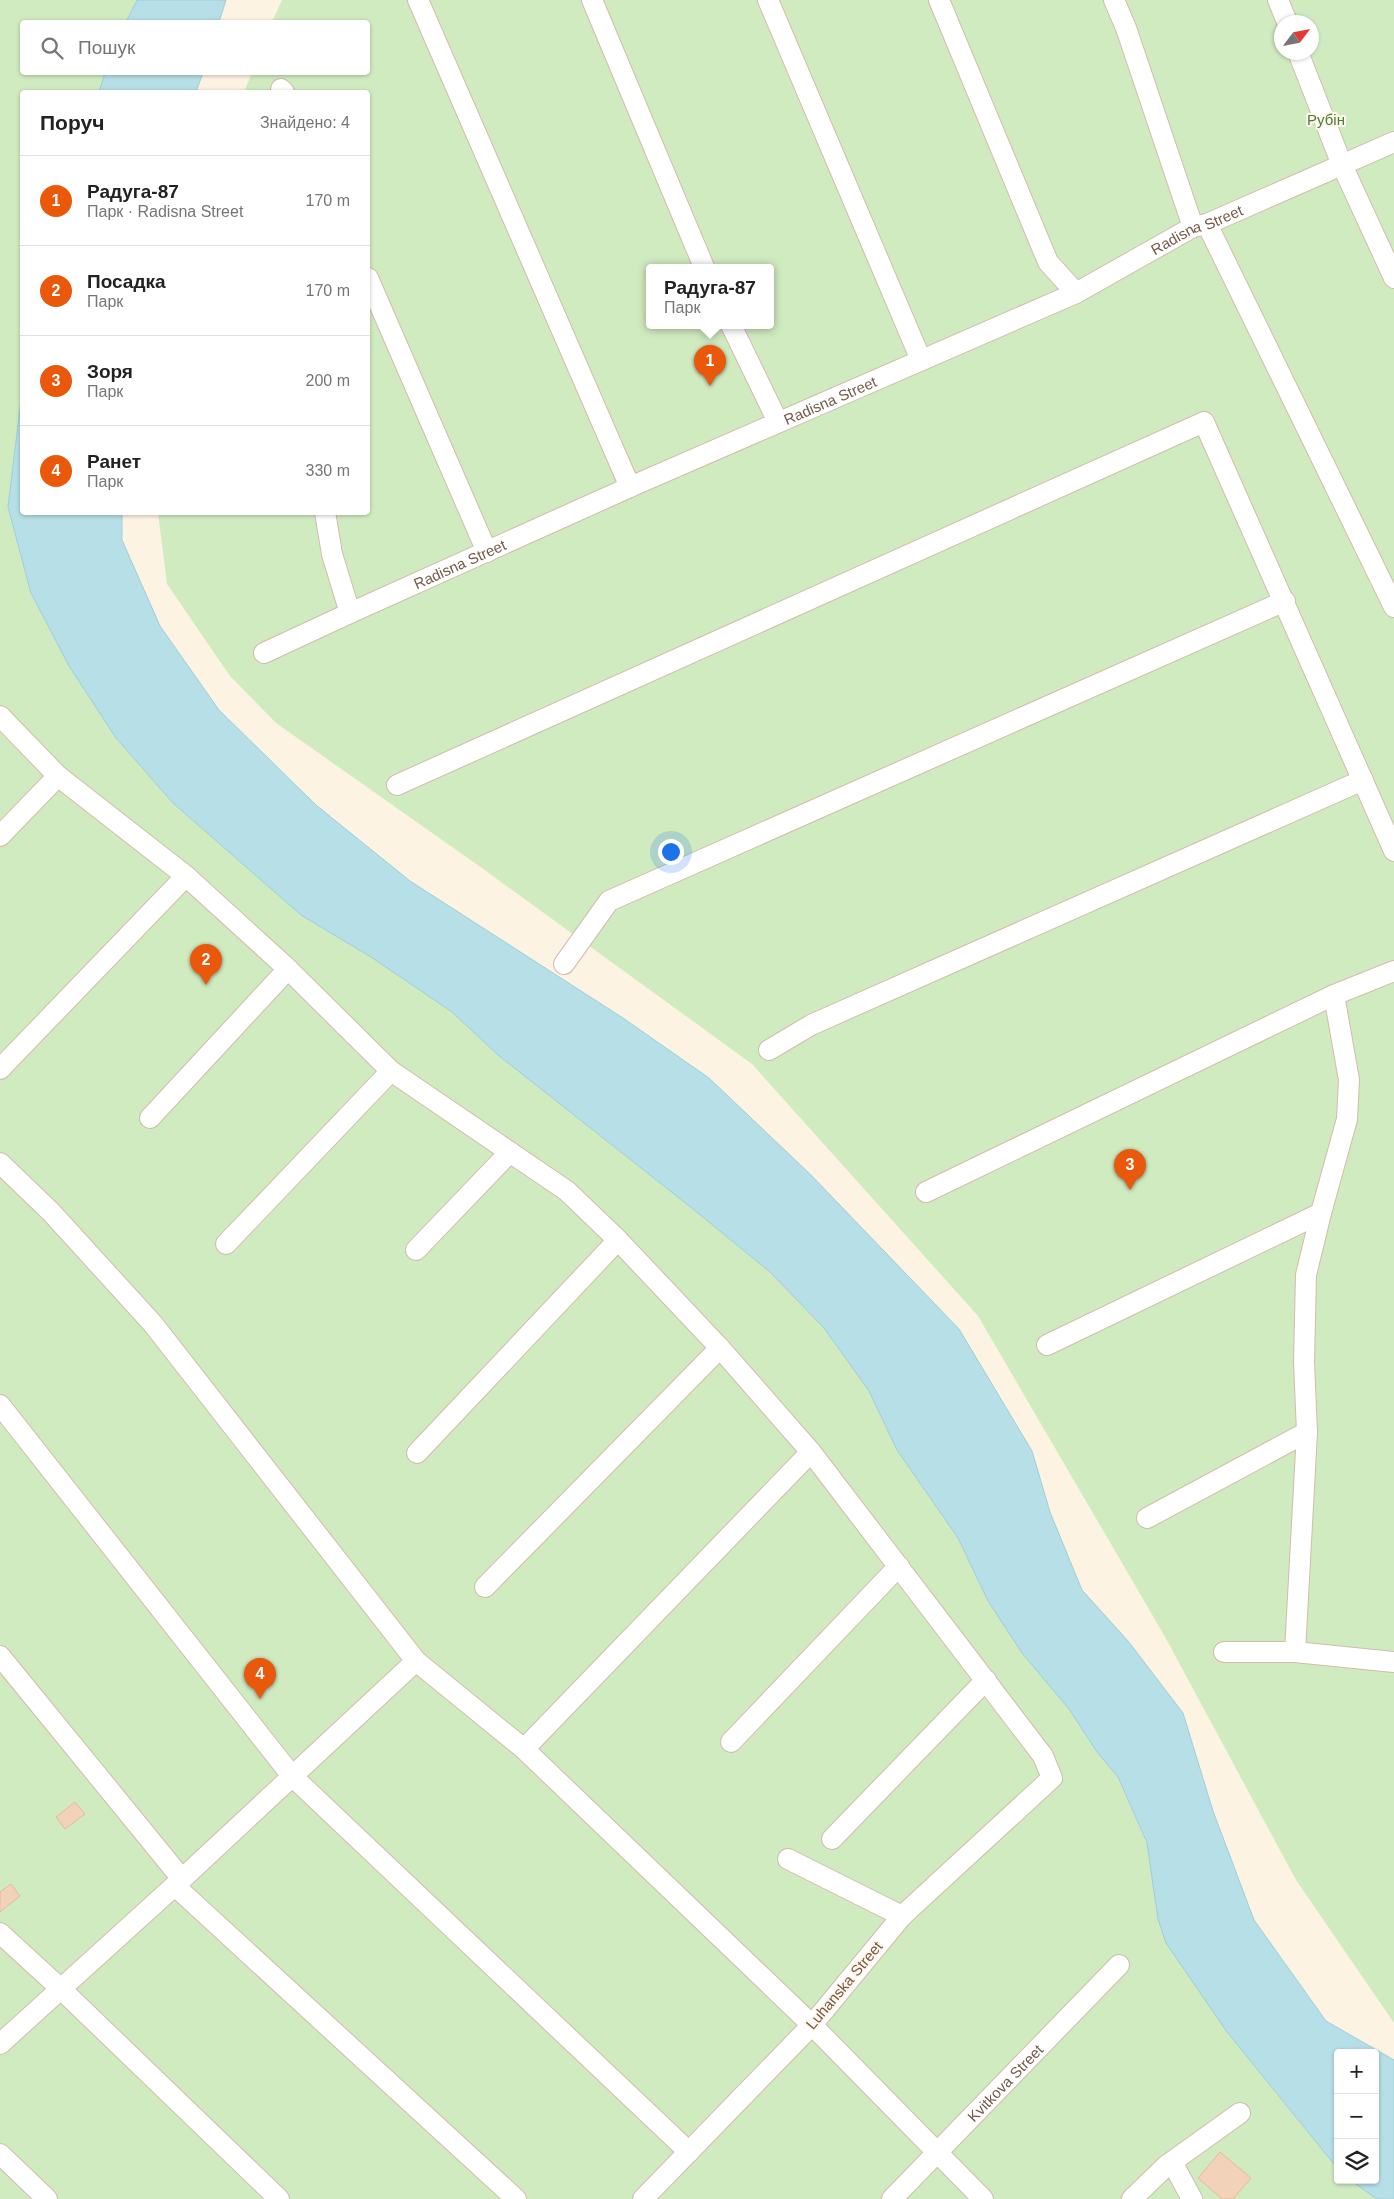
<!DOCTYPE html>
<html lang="uk">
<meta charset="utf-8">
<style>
:root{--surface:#fff;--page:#f6f6f6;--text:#222;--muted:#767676;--line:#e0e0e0;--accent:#ea580c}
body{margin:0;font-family:Helvetica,sans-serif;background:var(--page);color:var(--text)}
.controls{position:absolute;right:15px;bottom:15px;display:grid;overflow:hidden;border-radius:5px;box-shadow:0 1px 4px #0004}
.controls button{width:45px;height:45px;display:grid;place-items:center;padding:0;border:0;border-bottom:1px solid var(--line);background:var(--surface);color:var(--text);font:25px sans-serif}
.compass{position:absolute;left:1274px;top:15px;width:45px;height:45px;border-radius:50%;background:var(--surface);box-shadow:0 1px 4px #0004;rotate:58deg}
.you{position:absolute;left:670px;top:851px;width:18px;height:18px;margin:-12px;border:4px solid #fff;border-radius:50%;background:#1a73e8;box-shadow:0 0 0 8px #1a73e833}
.badge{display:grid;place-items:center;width:32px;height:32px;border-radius:50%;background:var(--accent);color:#fff;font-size:16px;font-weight:700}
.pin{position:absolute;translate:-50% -41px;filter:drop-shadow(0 1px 2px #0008)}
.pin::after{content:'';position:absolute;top:26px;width:18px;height:15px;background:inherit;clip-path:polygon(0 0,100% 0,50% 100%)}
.popup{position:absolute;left:646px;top:264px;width:128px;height:65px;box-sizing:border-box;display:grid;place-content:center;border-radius:5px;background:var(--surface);filter:drop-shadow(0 1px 4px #0005);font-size:16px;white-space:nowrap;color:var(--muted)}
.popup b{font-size:19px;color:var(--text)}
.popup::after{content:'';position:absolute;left:50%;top:100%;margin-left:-10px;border:10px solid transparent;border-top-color:var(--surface)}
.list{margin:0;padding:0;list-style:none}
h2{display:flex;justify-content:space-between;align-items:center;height:65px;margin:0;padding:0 20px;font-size:21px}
h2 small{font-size:16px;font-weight:400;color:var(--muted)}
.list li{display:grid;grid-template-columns:32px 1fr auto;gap:15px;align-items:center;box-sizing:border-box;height:90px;padding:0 20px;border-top:1px solid var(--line)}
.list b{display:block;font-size:19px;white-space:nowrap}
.list p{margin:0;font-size:16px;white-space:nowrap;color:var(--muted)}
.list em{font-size:16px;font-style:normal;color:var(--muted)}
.icon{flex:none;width:28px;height:28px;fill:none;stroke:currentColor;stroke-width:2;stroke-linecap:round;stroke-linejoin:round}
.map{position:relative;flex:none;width:1394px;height:2199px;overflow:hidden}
.search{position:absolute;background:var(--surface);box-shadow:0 1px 4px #0004;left:20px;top:20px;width:350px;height:55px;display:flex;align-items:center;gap:12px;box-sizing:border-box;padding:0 18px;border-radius:5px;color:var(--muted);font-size:19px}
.panel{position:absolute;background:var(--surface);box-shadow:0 1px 4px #0004;left:20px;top:90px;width:350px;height:425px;border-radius:5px}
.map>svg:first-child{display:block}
.green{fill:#d1ebc1;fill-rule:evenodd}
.water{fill:#b7dfe7;stroke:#9dced9}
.building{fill:#f3d2ba;stroke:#e6b99a}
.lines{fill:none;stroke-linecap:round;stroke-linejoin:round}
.minor-casing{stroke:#d0bdac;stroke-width:22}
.minor{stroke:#fff;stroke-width:20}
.labels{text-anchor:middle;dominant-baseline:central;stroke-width:4;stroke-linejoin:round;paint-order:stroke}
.park-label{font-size:15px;fill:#517c40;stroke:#fff7ea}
.street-label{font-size:15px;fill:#765948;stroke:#fff7ea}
</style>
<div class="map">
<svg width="1394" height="2199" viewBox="0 0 1394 2199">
<rect width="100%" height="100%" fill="#fdf3e3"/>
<path class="green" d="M0,0H137L126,22H22V72L105,73L99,92H22V392L8,507L31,593L69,666L116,738L173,803L235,857L301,915L371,957L452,1012L498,1055L693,1209L770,1272L824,1328L869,1391L897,1450L958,1538L988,1601L1069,1709L1097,1752L1118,1777L1227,2032L1338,2169V2180H1350L1377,2199H0Z
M282,0H1394V2023L1296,1880L1164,1635L978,1316L752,1064L479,866L276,723L230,676L167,584L158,513L368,512V92H244L252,73L368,72V22H272ZM1282,22H1312V52H1282ZM650,267H770V325H650Z"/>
<path class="water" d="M137,0H226L219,22H126Z
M105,73V72L203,73L196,92H99Z
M22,392V512L122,513V540L160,626L219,710L316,805L410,881L623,1018L709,1078L811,1175L959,1329L1032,1451L1050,1512L1082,1590L1128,1641L1183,1713L1213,1811L1254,1920L1326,2021L1394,2060V2199H1377L1350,2180H1375V2053H1338V2169L1227,2032L1166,1943L1158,1919L1147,1843L1118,1777L1097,1752L1069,1709L1022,1653L988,1601L958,1538L897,1450L869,1391L824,1328L770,1272L693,1209L498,1055L452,1012L371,957L301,915L173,803L116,738L69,666L31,593L8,507Z"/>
<path class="building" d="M75,1802L85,1814L65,1829L56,1817Z
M11,1884L20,1896L0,1912V1892Z
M1220,2152L1251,2178L1233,2199H1222L1198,2178Z"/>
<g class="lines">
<defs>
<g id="minor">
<path d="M418,0L630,487"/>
<path d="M592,0L704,267"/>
<path d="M768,0L921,360"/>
<path d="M939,0L1048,262L1076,293"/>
<path d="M1114,0L1126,28L1193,227"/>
<path d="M1278,0L1287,22"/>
<path d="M1298,52L1342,165L1394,278"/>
<path d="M281,89L284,92"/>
<path d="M1207,224L1394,607"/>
<path d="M368,278L487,552"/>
<path d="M731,325L778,422"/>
<path d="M325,512L332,554L350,613"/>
<path id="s1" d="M264,653L350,613L630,487L1076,293L1193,227L1207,224L1394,142"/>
<path d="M0,716L58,776L186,876L288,969L391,1071L567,1191L618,1240L720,1348L811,1452L1043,1756L1052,1778L902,1916L812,2025L643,2199"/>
<path d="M397,785L1204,422L1394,851"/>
<path d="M0,836L58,776"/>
<path d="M564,964L609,901L1285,601"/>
<path d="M769,1050L811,1025L1363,780"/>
<path d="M0,1069L186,876"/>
<path d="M150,1118L288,969"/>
<path d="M0,1163L51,1212L153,1324L416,1661L524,1749L812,2025L983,2199"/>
<path d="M926,1192L1334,995L1394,971"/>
<path d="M226,1244L391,1071"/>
<path d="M416,1250L510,1152"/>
<path d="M1047,1345L1321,1213"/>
<path d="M0,1405L292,1776L689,2152"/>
<path d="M417,1453L618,1240"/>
<path d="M1147,1518L1307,1432"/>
<path d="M485,1587L720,1348"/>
<path d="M1224,1652H1295L1394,1662"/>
<path d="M1295,1652L1307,1432L1304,1362L1306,1275L1321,1213L1347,1119L1349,1080L1334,995"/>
<path d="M0,1656L182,1879"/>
<path d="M731,1742L899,1566"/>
<path d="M524,1749L811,1452"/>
<path d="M832,1839L986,1680"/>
<path d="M788,1859L902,1916"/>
<path d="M175,1886L516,2199"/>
<path d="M0,1933L61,1989L279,2199"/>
<path d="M0,2044L182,1879L416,1661"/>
<path d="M0,2154L47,2199"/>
<path d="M1172,2162L1192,2199"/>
<path id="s2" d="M892,2199L1119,1965"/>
<path d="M1132,2199L1166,2166L1240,2113"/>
</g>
</defs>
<use href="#minor" class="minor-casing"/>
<use href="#minor" class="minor"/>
</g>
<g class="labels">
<g class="park-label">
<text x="1326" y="119">Рубін</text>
</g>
<g class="street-label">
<text stroke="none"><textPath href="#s1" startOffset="1025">Radisna Street</textPath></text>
<text stroke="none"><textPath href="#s1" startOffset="620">Radisna Street</textPath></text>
<text stroke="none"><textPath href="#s1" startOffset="215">Radisna Street</textPath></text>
<text transform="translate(844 1985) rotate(-50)">Luhanska Street</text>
<text stroke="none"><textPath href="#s2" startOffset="162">Kvitkova Street</textPath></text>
</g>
</g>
</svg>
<div class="controls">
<button>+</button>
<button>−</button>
<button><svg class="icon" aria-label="layers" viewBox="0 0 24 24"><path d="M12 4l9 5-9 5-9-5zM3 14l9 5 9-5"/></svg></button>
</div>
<svg class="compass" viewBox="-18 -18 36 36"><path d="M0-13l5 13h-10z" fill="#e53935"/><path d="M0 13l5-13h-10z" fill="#767676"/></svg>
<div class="you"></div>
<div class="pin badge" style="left:710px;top:386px">1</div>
<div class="popup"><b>Радуга-87</b>Парк</div>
<div class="pin badge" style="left:206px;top:985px">2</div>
<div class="pin badge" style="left:1130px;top:1190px">3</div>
<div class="pin badge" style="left:260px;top:1699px">4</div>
<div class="search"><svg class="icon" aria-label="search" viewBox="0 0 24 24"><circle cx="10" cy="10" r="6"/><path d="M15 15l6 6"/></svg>Пошук</div>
<section class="panel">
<h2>Поруч<small>Знайдено: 4</small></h2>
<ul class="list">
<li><span class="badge">1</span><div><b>Радуга-87</b><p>Парк · Radisna Street</p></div><em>170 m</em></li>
<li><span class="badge">2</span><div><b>Посадка</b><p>Парк</p></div><em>170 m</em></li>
<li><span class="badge">3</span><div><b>Зоря</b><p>Парк</p></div><em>200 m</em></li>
<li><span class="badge">4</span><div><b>Ранет</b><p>Парк</p></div><em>330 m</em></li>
</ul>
</section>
</div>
